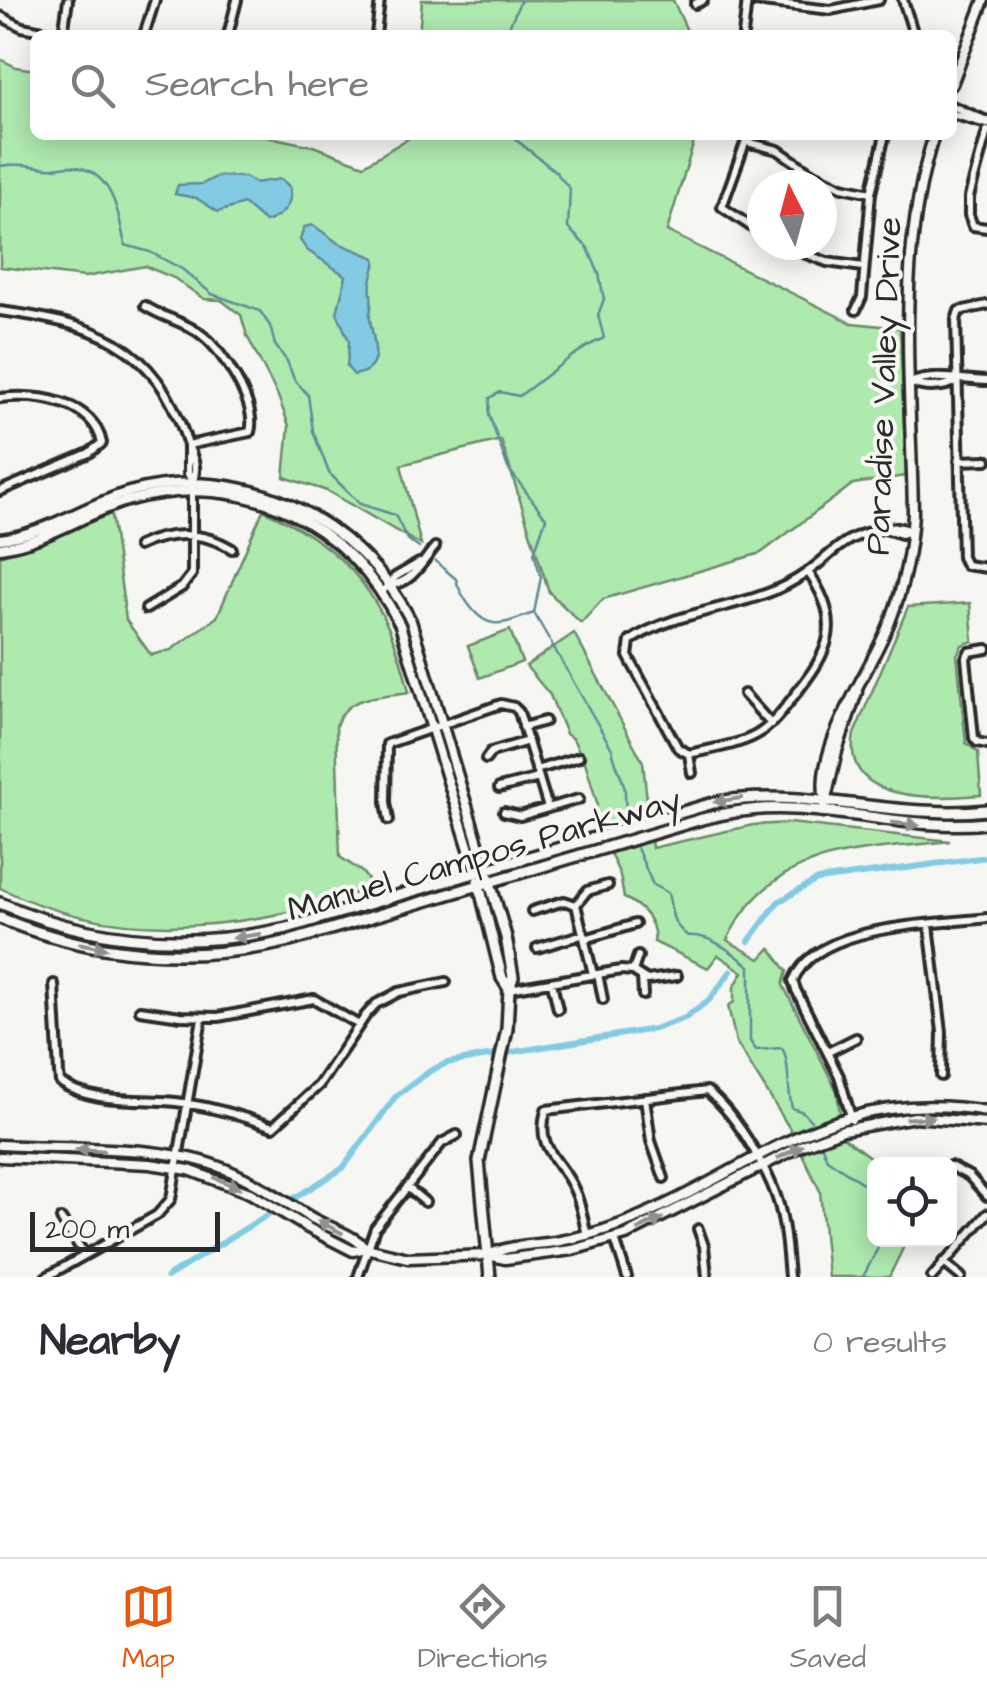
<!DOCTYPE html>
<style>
:root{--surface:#fff;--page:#f2f2f3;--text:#2b2b33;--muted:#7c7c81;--line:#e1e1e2;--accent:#ea580c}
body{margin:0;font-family:"Architects Daughter",sans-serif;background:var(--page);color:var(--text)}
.controls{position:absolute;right:30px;bottom:30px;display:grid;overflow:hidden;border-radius:15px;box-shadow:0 5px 25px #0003}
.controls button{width:90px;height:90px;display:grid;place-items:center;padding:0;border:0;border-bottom:2px solid var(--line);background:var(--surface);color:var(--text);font:50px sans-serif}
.compass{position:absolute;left:747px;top:170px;width:90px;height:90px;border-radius:50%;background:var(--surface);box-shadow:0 5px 25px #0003;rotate:354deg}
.scale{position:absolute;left:30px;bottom:25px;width:190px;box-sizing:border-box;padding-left:10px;border:5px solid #2b2b2b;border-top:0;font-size:28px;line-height:35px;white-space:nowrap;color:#2b2b2b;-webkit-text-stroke:8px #f6f6f2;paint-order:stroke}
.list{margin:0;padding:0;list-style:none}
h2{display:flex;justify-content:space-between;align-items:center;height:130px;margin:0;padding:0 40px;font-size:42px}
h2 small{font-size:32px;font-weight:400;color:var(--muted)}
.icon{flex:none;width:55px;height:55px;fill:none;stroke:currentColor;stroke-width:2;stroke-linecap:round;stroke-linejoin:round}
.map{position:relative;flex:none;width:987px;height:1277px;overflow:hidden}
.search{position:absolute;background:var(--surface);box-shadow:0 5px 25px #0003;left:30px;right:30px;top:30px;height:110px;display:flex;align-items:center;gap:25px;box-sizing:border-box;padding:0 35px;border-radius:15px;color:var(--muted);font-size:38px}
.sheet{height:280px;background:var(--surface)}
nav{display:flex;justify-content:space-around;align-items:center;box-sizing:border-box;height:140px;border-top:2px solid var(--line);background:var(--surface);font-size:28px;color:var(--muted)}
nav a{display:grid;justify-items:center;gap:5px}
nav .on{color:var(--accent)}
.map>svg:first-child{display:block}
.green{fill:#aee9ae;stroke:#6c8a6c;stroke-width:2.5}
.water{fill:#82cbe3;stroke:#5f8b99;stroke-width:2.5}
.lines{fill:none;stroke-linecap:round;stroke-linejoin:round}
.stream{stroke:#5f8b99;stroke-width:2.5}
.canal{stroke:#82cbe3;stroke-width:6}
.minor-casing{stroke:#2b2b2b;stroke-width:14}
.tertiary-casing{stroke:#2b2b2b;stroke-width:15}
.secondary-casing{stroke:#2b2b2b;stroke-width:16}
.minor{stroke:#f6f6f2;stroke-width:6}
.tertiary{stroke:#f6f6f2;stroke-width:8}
.secondary{stroke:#f6f6f2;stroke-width:9}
.oneway{fill:#90908e}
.labels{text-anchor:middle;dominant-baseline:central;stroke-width:8;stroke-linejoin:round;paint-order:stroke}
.street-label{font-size:35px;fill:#2b2b2b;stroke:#f6f6f2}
</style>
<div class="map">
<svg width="987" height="1277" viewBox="0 0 987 1277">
<rect width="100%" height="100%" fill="#f6f6f2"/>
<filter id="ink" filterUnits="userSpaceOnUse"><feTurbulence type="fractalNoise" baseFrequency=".01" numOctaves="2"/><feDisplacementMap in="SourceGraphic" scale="20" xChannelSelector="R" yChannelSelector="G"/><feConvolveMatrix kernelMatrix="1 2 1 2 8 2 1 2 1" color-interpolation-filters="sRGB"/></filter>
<g filter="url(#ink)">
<path class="green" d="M422,0H673L689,35H419Z
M0,59L16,67L35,70V135H259L313,146L364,165L414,135H696L667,231L852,323L900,328L906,476L853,484L761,553L603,599L581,623L549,592L501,440L401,465L421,545L327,491L284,477L289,426L278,396L247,336L241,315L221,300L204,299L174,278L145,266L85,277L0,267Z
M263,510C349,548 389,601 409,692C381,697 346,694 336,726L340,857L362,872L373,887C252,930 119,947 0,888V556L111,514L126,620L151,655L171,650L217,617Z
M970,603L973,641L962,645L957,655L966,743L978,752L981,795C935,799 841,804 854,734L908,607Z
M510,630L522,662L480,678L468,646Z
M574,633L643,762L652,848L753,825L790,823L950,841C857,853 774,844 727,940L760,959L770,948L787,971L783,985L837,1091L843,1137L879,1164H874V1240H907L889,1277H828L820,1191L790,1129L736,1042L728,1006L734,1002V987L743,972L718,955L708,968L654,942C657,922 641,905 624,898L620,875L595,820L597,803L586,765L573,739L566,734L550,695L526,666Z"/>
<path class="water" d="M218,176L245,177L255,183L281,179L290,187C293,206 281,217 265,222L244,204L218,212L196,198L175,194L178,185L202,184Z
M313,225L338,243L375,258C377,269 372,272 371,282C369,294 374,298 370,313C367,329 392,369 354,375L347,367L349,341L337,313L346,276L307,250L300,240L304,227Z"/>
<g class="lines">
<path class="stream" d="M505,35L521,0
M514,135L515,139L555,171L570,189L568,228L588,248L599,274L604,299L598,315L604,338C572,352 548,376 519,396L500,392L490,398L489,415L508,468L546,518L534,553L541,577L534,613L612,749C614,762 625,782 625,791C625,801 625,807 627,817
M0,166C18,163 30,166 47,168C56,169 63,166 71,166C113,170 118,212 125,245L150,252L182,269L212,294L260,311L270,326L275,345L287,361L294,379L308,395L313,431L329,473L360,504L395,515L407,539L419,548
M435,561L456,579C458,589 462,594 467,602C488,633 502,624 534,613
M637,848L653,885L668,893C673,913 670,923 688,936C711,934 733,953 750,966V1041L756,1050L782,1048C790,1061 787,1090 792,1108L803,1112L811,1121
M821,1144L827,1159L874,1191
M863,1277L882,1240"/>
<path class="canal" d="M749,941L778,902L817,880L987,857
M167,1277L343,1168L396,1096L430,1071L447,1063L488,1056L654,1029L685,1018L710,999L731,971"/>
<defs>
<path id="minor" d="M745,0L831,10L879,0
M903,0L914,35
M695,4L703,0
M0,16L22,27L64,35
M63,35L68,0
M144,35L155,0
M228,35L237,0
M376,35L380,0
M743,35L747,0
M952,106L987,121
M952,114L987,124
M987,131L969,197V215L973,226L987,228
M748,135L722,207L762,234
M747,142L778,150L810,172L842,187L871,193
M782,245L827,262L863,267
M987,305L959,311L956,320L962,557L966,565L987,568
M145,306C163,318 186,322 202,335C223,351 258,405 250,432L188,445
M856,310L862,297L871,193L885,135
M0,311C92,323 155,342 186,439C191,455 200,466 192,483V574L182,587L146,609
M910,383C933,373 962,380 987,381
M911,383C926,389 943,388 957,381
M0,398C36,394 93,400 102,443L89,453L0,491
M188,445V474L192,482
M959,461L987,460
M885,529L902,534L911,531
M138,546C168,532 202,530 232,549
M390,585C413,583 421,563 435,547
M383,591L395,577L419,563
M987,649L969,652L966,658L974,738L977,742L987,744
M744,694L771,724
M523,727L545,721
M689,754L678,748L628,656L630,641C679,608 746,610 797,579C832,558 837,537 882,529C894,527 900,526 912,531
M689,754C710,749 738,745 756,735C772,726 783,710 794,696C830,651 844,623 808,572
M689,754L692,773
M486,759L491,752L528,741
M536,770L579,757
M499,788L539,778
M504,812L520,816L579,799
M389,820L386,802L387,744L501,704L514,707L519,712L548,808
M576,905L593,974
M576,905L587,891L608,885
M532,911L564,901L576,905
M929,925L942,1032L941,1076
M585,939L635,924
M537,948L584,934
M633,971L638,956
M598,974L603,999
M642,978L643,995
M552,983L558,1009
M54,984L59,1073L60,1082C94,1106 144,1097 183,1103C218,1108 240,1116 273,1127L319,1085L366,1015L376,1004L399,992L446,982
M509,989L621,970L633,971L647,980L677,976
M140,1010L181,1016L218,1017L314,999L359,1025
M828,1052L856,1038
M645,1098L651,1141L664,1178
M852,1120L839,1076L796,990L793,981C817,923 934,925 987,918
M950,1166L969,1176L987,1196
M407,1187L425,1202
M61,1219L85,1255
M698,1229L704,1246L707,1277
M587,1235C583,1220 581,1203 574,1189C560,1158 535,1150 546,1110L707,1091C737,1115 773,1176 781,1213C786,1234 787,1256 789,1277
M615,1239L627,1277
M943,1262L961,1277
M46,1277L157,1215L171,1199L202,1018
M358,1277L375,1228L442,1143L457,1135
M932,1277L987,1214"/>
<path id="tertiary" d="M952,84L984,0
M0,539C46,534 84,505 129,492C242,460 359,518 411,621L486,869
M0,548C47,542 85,513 130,500C244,469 349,522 400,625L476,872
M825,800C813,747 872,670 891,619C904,585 911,549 913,513C911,387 895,257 934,135
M823,812L837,751L857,692
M0,1145C66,1149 155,1144 217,1166C251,1178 281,1199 312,1218C330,1228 352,1234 366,1248
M0,1157L150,1164L189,1170L250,1193L308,1228L353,1251L366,1248L408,1258L488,1255L505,1259L572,1250L626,1235L803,1145L843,1130L915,1117L987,1123
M488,1255C510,1245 531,1245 555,1242C577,1238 600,1232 621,1224C757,1171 826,1085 987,1111"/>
<path id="secondary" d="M486,869L506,937L513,977L509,989L507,1029L479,1161L490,1277
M478,881L502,978L509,989
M0,903C93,943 188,950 287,928L717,802C810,787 895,820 987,810
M0,918C93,957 192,964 290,941L702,819C732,811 763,807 794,809C860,812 920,830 987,823"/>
</defs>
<use href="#minor" class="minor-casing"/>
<use href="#tertiary" class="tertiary-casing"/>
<use href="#secondary" class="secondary-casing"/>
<use href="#minor" class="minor"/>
<use href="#tertiary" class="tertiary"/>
<use href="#secondary" class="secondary"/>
</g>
<defs><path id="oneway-solid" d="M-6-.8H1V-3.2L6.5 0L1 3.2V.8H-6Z" transform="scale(2.5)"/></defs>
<g class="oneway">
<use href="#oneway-solid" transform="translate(728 800) rotate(171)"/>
<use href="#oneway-solid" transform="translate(905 824) rotate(6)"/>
<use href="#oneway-solid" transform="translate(247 936) rotate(171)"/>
<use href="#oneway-solid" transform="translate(93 946) rotate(11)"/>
<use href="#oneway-solid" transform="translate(920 1118) rotate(-2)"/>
<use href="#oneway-solid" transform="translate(90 1150) rotate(-177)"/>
<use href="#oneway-solid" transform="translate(790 1152) rotate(-27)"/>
<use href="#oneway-solid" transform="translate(227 1183) rotate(23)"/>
<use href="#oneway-solid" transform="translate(650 1224) rotate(-26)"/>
<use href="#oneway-solid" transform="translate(330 1227) rotate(-153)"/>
</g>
</g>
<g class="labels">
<g class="street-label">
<text transform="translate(884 386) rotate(-88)">Paradise Valley Drive</text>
<text transform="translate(484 855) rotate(-16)">Manuel Campos Parkway</text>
</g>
</g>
</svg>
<div class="controls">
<button><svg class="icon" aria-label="locate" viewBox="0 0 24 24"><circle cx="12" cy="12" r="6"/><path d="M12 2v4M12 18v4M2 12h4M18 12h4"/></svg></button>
</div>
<svg class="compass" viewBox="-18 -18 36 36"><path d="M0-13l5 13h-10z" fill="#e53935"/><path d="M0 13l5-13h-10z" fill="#7c7c81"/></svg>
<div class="scale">200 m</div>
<div class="search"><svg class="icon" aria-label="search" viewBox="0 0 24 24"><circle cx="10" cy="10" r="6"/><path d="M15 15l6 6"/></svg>Search here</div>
</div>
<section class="sheet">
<h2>Nearby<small>0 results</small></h2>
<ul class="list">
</ul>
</section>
<nav>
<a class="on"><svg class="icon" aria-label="map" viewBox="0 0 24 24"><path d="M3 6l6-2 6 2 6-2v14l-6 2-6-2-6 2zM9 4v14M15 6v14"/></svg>Map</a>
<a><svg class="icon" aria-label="directions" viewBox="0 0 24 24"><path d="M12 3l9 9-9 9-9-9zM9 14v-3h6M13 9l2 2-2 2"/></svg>Directions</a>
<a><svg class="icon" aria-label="saved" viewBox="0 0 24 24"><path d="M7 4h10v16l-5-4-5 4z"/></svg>Saved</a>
</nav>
